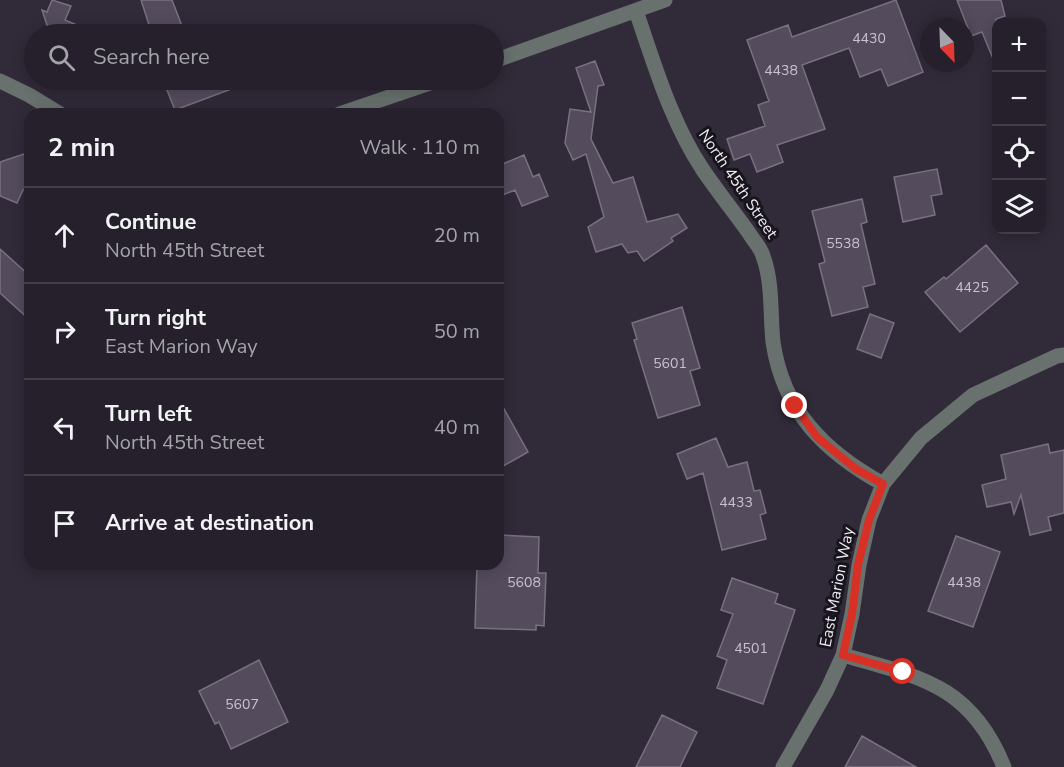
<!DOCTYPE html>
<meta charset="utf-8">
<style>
:root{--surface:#25202b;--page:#2d2833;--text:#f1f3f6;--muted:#a3a3a9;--line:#423e47}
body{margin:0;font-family:"Nunito Sans",sans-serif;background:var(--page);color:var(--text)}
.controls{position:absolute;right:18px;top:18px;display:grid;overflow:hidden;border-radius:12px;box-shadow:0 3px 15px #0003}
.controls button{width:54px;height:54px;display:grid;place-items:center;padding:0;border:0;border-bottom:2px solid var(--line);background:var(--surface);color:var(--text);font:30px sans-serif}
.compass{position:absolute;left:920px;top:18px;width:54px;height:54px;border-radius:50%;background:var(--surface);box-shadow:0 3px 15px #0003;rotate:157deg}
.stop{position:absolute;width:18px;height:18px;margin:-14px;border:4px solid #d93025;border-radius:50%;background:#fff}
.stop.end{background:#d93025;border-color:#fff;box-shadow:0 2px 6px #0008}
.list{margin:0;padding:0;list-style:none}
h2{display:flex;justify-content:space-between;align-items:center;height:78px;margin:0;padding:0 24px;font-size:26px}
h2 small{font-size:20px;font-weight:400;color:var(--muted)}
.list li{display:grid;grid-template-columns:39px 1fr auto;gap:18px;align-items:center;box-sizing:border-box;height:96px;padding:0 24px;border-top:2px solid var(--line)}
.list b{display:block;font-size:22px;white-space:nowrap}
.list p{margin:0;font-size:20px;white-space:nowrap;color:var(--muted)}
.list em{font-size:20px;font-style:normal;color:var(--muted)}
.icon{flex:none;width:33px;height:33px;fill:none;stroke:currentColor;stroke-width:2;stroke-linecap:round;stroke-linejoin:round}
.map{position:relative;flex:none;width:1064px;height:767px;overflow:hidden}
.search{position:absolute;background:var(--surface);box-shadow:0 3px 15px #0003;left:24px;top:24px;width:480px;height:66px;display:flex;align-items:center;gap:15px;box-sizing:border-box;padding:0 21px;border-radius:33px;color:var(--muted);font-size:22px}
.panel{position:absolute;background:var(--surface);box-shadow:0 3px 15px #0003;left:24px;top:108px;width:480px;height:462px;border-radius:18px}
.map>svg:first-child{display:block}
.building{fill:#544c5d;stroke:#797082;stroke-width:1.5}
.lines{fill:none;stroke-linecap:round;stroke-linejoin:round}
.minor{stroke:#68716d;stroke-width:15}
.route{stroke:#d93025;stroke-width:8}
.labels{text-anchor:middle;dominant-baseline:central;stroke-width:6;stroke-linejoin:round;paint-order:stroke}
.number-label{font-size:14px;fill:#c8c3cf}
.street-label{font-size:16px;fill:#efebf5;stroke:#18141b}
</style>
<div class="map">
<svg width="1064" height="767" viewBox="0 0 1064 767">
<rect width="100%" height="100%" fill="#312a39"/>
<path class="building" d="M52,0L71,6L65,20L98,34H50L42,10L47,12Z
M141,0H172L185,34H152Z
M896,0L923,72L888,86L881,69L860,77L849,48L802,65L825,129L777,145L783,162L757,172L750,154L734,160L727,139L765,126L758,105L769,101L747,40L788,25L792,37Z
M957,0H1001L1005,16L996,19V66L982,32L971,36Z
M595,61L604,85L598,86L591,139L613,183L633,177L647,222L678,214L687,228L671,238L673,241L644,261L637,251L628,253L622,244L596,252L588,227L604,217L586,154L573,160L565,143L570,109L591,112L576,68Z
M163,80H252L253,81L175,110Z
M30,152V188L23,190L17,203L0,196V162Z
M524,155L533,177L539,174L548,196L522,206L515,190L498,197V166Z
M937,169L942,194L931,196L935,215L903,222L894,177Z
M862,199L867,222L861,224L875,284L863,287L868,307L832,316L819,264L825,262L812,211Z
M986,245L1018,283L960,332L925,292L944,277L946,279Z
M0,249L30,276V320L0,293Z
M682,307L700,368L690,371L700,405L658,418L634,340L637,339L632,323Z
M870,314L894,323L881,358L857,349Z
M498,398L528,452L498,469Z
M716,438L728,467L747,462L754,491L760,490L766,513L760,515L766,539L722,550L703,473L687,479L677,454Z
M1048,444L1050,453L1064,450V513L1048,517L1051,530L1030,535L1021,495L1014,514L1011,502L987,507L982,485L1006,479L1001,455Z
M498,535L539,537L538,573H546L544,626L536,625V630L475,628L477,564H498Z
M956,536L1000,552L973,627L928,611Z
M732,578L778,594L775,603L795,610L763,704L717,688L727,660L717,656L733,614L721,610Z
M259,660L288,722L231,749L219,722L215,724L199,691Z
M662,715L697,732L680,767H636Z
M862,736L916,767H845Z"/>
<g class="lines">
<path class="minor" d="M636,11C655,66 671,122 703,170C718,192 734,212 749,233C753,240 761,248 763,256C773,283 770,314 773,342C783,411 825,452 883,484
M494,61L665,0
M0,81L29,95L60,114
M339,114L439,80
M843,655C920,677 971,685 1004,767
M783,767L827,690L843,655L852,614L859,565L869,520L883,484L921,438L973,395L1057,356L1064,355"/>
</g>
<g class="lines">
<path class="route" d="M795,406L817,437L856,469L883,484L869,520L858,565L852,614L843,655L903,672"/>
</g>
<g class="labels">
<g class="number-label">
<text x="869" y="38">4430</text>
<text x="781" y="70">4438</text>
<text x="843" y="243">5538</text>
<text x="972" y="287">4425</text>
<text x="670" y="363">5601</text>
<text x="736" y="502">4433</text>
<text x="524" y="582">5608</text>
<text x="964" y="582">4438</text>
<text x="751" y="648">4501</text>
<text x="242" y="704">5607</text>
</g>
<g class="street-label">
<text transform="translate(738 184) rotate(56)">North 45th Street</text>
<text transform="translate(837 587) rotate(-79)">East Marion Way</text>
</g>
</g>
</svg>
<div class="controls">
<button>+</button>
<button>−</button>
<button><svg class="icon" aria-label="locate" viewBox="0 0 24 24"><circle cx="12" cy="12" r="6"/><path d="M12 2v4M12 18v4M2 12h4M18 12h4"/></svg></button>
<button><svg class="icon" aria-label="layers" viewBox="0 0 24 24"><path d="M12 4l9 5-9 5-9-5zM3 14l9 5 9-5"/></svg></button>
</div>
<svg class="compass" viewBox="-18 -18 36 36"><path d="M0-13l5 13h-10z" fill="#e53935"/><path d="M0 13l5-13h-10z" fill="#a3a3a9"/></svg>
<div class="stop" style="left:903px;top:672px"></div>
<div class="stop end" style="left:795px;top:406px"></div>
<div class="search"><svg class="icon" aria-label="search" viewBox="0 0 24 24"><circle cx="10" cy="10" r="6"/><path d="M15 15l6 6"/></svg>Search here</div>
<section class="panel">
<h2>2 min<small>Walk · 110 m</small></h2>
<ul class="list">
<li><svg class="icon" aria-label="ahead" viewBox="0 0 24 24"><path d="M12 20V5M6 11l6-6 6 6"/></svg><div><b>Continue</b><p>North 45th Street</p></div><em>20 m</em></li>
<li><svg class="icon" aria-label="right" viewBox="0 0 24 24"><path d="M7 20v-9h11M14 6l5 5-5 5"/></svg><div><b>Turn right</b><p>East Marion Way</p></div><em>50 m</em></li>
<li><svg class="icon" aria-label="left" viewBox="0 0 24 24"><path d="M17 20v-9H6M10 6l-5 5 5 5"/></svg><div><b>Turn left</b><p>North 45th Street</p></div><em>40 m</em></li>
<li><svg class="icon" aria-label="arrive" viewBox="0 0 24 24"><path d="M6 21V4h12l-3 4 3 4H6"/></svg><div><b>Arrive at destination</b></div></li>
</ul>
</section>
</div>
